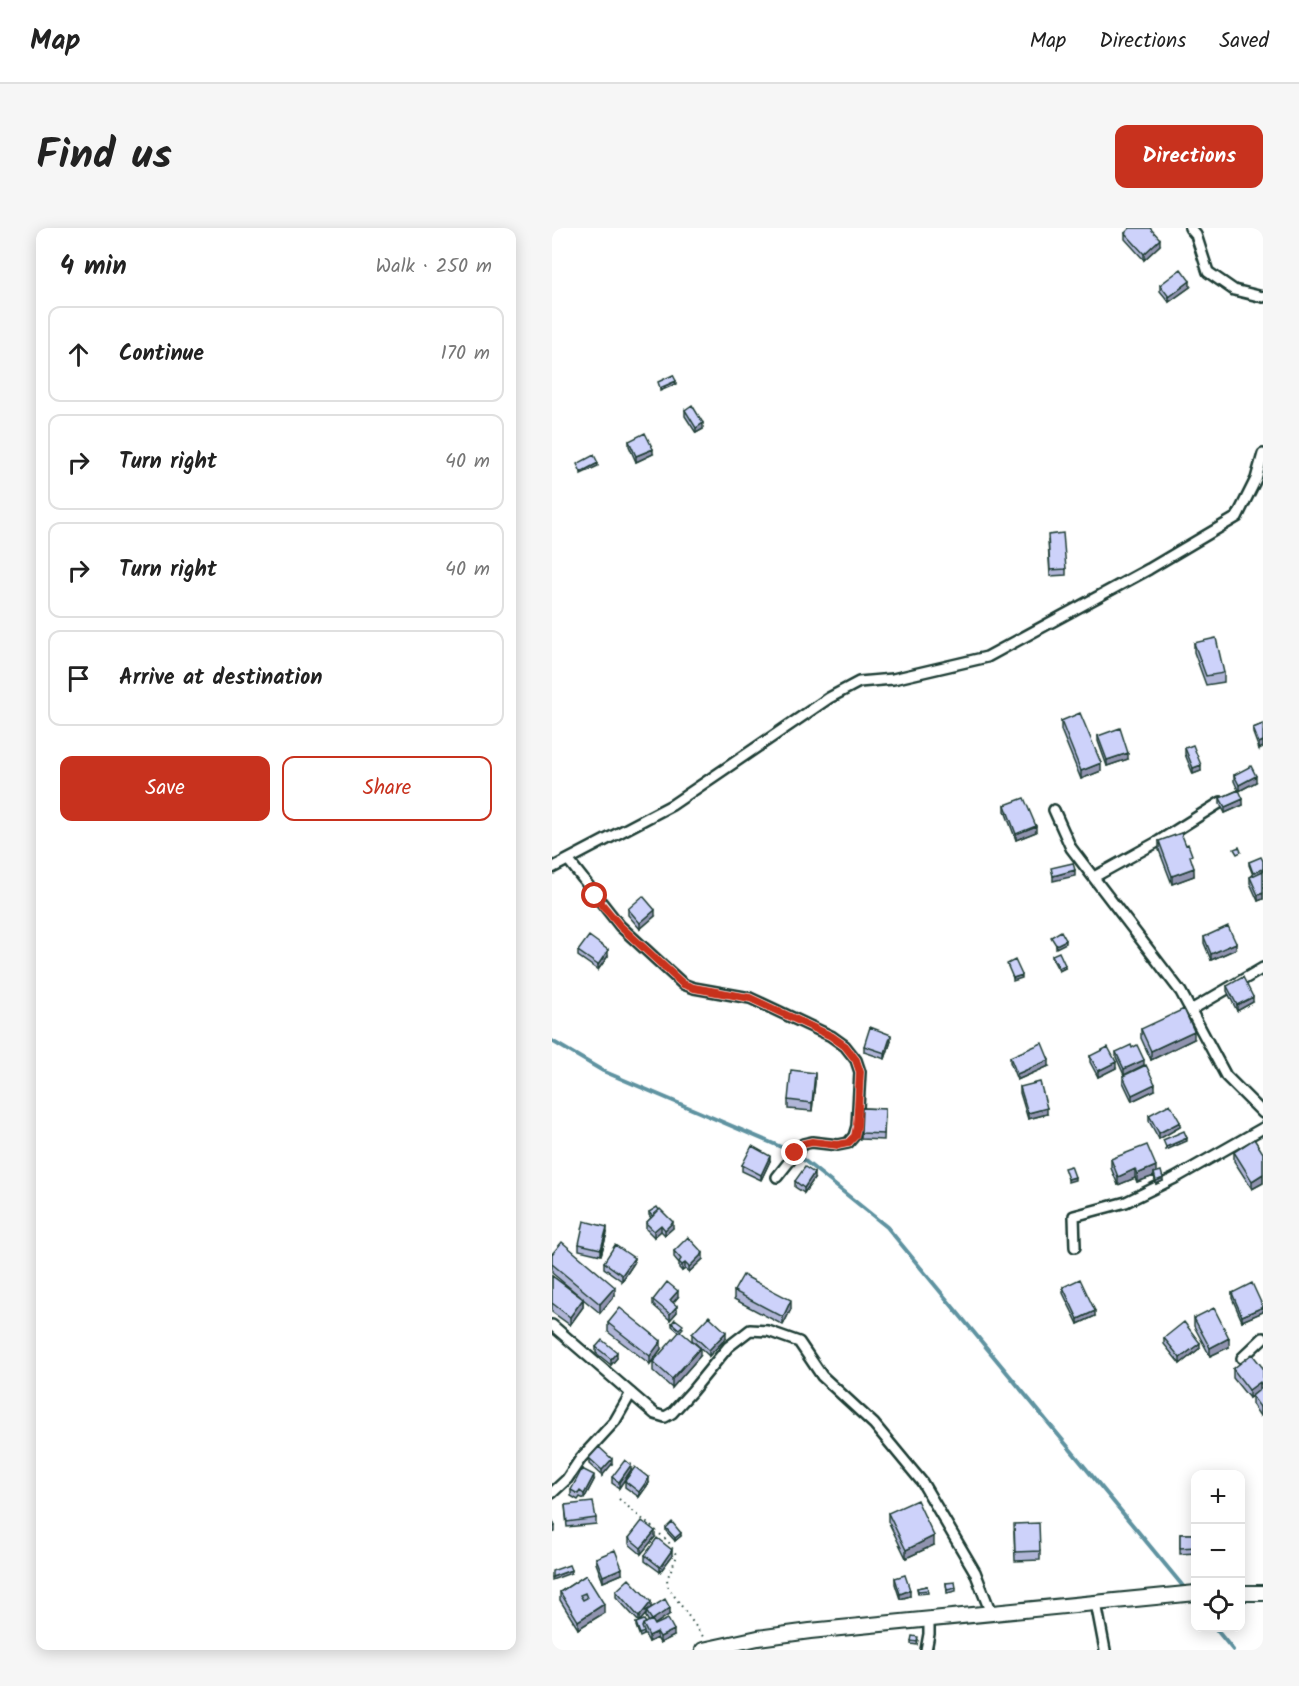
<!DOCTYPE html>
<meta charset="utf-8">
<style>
:root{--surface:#fff;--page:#f6f6f6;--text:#222;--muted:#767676;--line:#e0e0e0;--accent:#c8321e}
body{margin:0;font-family:Kalam,sans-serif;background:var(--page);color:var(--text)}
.controls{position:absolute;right:18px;bottom:18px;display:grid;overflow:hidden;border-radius:12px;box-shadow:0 3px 15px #0003}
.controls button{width:54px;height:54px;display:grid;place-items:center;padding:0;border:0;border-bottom:2px solid var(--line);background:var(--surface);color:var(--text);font:30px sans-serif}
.stop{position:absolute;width:18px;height:18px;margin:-14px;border:4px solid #c8321e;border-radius:50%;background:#fff}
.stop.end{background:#c8321e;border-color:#fff;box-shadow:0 2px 6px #0008}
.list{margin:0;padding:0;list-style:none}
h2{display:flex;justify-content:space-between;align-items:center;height:78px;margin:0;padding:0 24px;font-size:26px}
h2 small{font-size:20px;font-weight:400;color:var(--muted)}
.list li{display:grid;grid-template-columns:39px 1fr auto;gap:18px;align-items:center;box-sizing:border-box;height:96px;margin:0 12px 12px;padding:0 12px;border:2px solid var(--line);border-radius:12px}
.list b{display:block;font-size:22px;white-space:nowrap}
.list em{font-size:20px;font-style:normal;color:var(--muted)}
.actions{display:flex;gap:12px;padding:18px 24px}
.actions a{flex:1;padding:14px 0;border:2px solid var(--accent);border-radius:12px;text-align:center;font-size:21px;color:var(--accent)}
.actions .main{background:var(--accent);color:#fff}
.icon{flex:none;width:33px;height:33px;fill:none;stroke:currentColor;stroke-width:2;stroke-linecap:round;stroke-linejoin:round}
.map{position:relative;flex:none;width:711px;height:1422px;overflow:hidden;border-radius:12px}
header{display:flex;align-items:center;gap:36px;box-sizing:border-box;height:84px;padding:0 30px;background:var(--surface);border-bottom:2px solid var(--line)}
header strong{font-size:28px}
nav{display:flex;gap:33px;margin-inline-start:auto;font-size:21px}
.intro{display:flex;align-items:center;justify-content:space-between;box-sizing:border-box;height:144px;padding:0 36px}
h1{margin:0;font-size:42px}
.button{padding:15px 27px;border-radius:12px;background:var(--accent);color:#fff;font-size:21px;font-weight:700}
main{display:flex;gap:36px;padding:0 36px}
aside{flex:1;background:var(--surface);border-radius:12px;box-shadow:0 3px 15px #0003}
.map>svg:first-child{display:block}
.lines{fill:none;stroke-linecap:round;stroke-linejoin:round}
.stream{stroke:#5e93a1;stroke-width:4}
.street-casing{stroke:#1f3d34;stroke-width:14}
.secondary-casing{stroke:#1f3d34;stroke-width:18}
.path{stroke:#1f3d34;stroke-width:2;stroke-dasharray:1.5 4.5;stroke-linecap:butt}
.street{stroke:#fff;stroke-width:9}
.secondary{stroke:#fff;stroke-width:14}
.wall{fill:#b0b5d7;stroke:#1f3d34;stroke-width:1.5;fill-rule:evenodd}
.shaded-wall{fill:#9093af;stroke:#1f3d34;stroke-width:1.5}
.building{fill:#cdd2fa;stroke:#1f3d34;stroke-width:1.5;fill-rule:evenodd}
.route{stroke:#c8321e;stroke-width:8}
</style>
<header>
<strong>Map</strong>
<nav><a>Map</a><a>Directions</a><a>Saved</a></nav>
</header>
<div class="intro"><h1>Find us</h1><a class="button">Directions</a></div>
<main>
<aside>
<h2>4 min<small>Walk · 250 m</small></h2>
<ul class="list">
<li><svg class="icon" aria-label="ahead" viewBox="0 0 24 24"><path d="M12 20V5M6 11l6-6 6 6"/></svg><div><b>Continue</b></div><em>170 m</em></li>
<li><svg class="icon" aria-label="right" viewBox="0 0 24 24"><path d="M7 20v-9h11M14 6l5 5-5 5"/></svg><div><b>Turn right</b></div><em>40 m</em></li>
<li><svg class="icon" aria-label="right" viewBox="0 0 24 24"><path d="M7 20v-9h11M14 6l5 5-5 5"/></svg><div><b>Turn right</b></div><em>40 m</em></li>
<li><svg class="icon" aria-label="arrive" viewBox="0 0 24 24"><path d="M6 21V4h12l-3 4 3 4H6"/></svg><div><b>Arrive at destination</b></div></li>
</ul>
<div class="actions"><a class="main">Save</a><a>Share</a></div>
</aside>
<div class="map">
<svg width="711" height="1422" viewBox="0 0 711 1422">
<rect width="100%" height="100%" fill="#fff"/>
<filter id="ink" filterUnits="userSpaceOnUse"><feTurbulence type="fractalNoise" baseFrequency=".0167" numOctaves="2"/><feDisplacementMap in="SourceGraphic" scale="12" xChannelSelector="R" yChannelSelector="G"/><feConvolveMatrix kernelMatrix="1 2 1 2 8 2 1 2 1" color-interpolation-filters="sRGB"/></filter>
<g filter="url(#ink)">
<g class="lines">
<path class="stream" d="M0,813L51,843L243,925L335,999L635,1363
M663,1400L681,1422"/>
<defs>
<path id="street" d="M638,0L644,7L656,44L682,62L711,69
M502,582L519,620L629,764L674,848L711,885
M17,633L68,698L131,756L142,760L198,770L279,808L293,818L304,832L308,844L305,898L302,908L296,915L286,917L260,914L251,916L225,949
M0,640L120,577L277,470L307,454L341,451L435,429L597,341L685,289L704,251L711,226
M542,649L607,613L669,574
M639,782L711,740
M523,1019L522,988L574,974L623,950L711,900
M0,1097L103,1186L113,1189L120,1185L140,1163L176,1119L198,1102L216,1103L247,1114L270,1148L322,1196L370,1254L423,1344L439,1385
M690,1130L711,1110
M0,1265L15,1251L29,1230L63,1193L79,1165
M544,1375L553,1422
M374,1422L377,1406V1390"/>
<path id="secondary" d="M688,1365H711
M151,1422L206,1410L258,1403L644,1365"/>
</defs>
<use href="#street" class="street-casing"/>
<use href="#secondary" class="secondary-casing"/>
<path class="path" d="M67,1271L116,1313L125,1328L115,1351L116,1359L152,1410"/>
<use href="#street" class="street"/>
<use href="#secondary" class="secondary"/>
</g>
<path class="wall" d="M573,5L608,17L592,32L573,11Z
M608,57L638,59L617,74L608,63Z
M133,182L151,201L144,205L133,188Z
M77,213L101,226L84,234L77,218Z
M496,312L514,341V347L498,348Z
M642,415L672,445V454L654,457L642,424Z
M509,493L549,543L529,551L509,502Z
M711,496L707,521L701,505V500Z
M546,508L576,531L555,538L546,513Z
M633,520L649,543L641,546L633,526Z
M682,547L704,554L687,563L691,577L673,585L668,576V570L686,562L682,553Z
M453,577L484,604L464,612L453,583Z
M607,613L640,634L642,648L620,656L607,622Z
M711,633V671L706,673L698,655V649L701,647L697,637V634Z
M76,681L103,688L88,701L76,687Z
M652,709L684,721L659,732L652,715Z
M26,723L56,728L46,742L26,728Z
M500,727L513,740L507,743L500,730Z
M675,758L701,774L685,783L675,763Z
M589,801L642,811L599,832L589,810Z
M339,813L333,831L312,824V818Z
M580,820L592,837L572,847L564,829V824Z
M538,828L564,840L546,849L538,834Z
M458,829L497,838L465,852L458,834Z
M571,848L603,862L580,873L571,854Z
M263,854L260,883L236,881V872Z
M468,859L495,886L476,891L468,865Z
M310,880L333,881L332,912L309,911Z
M597,887L628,899L607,911L597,893Z
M682,924L711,925V955L700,961L682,933Z
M559,931L604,945L611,953L604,956L602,948L585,954L583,950L566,957L559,940Z
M218,933L209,952L190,943V937Z
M262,951L252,965L243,959V953Z
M107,982L121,1000L113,1007L109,1003L102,1009L94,1001V995L99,990L97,987V984Z
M55,1005L49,1027L27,1022V1016Z
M122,1023L151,1031L137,1044L133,1041L130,1043L127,1040V1035L122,1029Z
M0,1026L63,1067L48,1085L31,1071V1079L18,1097L0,1084V1048L29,1069L0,1045Z
M52,1034L82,1035L70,1053L52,1040Z
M511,1059L543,1088L526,1096L511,1065Z
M182,1063L239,1081L231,1097L182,1071Z
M680,1065L711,1084L690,1093L680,1070Z
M126,1069L121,1075L125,1084L118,1092L101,1077V1072Z
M642,1090L677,1119L658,1128L642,1098Z
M56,1095L109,1121L98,1136L56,1104Z
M120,1095L131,1100L127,1104L120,1098Z
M140,1106L174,1110L157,1128L140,1112Z
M612,1110L648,1120L628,1136L612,1116Z
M44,1119L65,1130L59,1137L44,1125Z
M148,1128L120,1160L101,1143V1134Z
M711,1140V1186L708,1188L700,1176V1168L697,1170L681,1150V1141Z
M37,1230L60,1236L50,1248L37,1236Z
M79,1242L67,1260L60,1255V1249Z
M42,1252L32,1271L28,1269L26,1272L19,1268V1262Z
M73,1253L97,1255L87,1269L73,1259Z
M13,1277L44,1290V1296L15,1299Z
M336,1285L382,1317L354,1330L336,1293Z
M114,1300L129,1308L123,1313L114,1303Z
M462,1304L488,1323V1332L463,1333Z
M628,1306H644V1325L628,1326Z
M103,1309L89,1326L77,1316V1310Z
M93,1327L120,1328L108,1344L93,1333Z
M44,1330L70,1346L51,1354L44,1335Z
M34,1347L52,1385L26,1401L8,1372V1364Z
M343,1350L358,1368L348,1371L343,1356Z
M394,1355L404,1360V1363L395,1365Z
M375,1358L376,1365L366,1366L365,1360Z
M64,1363L99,1379L118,1386L102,1396L122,1408L108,1415L105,1410L97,1414L92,1405V1407L88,1409L84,1398V1395L87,1394L64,1369ZM94,1386V1389L97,1394L94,1395L87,1394Z
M366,1412L365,1417L359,1416V1413Z"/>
<path class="shaded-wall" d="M608,11V17L592,32V26Z
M638,53V59L617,74V69Z
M124,153V156L108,163V160Z
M151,195V201L144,205V200Z
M101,221V226L84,234V228Z
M46,235V238L29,246V244Z
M711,513V519L707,521V515Z
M576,525V531L555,538V532Z
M549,535V543L529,551V543Z
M649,537V543L641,546V540Z
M704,548V554L687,563V557Z
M691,571V577L673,585V579Z
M484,598V604L464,612V606Z
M642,640V648L620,656V648Z
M523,642V648L501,653V648Z
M711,665V671L706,673V667Z
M103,682V688L88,701V695Z
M514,712V715L504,720V717Z
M684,715V721L659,732V726Z
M56,722V728L46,742V737Z
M513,737V740L507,743V740Z
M470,747V750L461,753V750Z
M701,769V774L685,783V777Z
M642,803V811L599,832V823Z
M339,807V813L333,831V825Z
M497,832V838L465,852V846Z
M592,832V837L572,847V841Z
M564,834V840L546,849V843Z
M263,845V854L260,883V875Z
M603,856V862L580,873V867Z
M495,880V886L476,891V885Z
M628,894V899L607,911V905Z
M635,910V913L614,922V919Z
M218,928V933L209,952V947Z
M604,938V947L602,945V948L585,954V946Z
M583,941V950L566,957V949Z
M262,945V951L252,965V960Z
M711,946V955L700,961V953Z
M523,949V952L516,954V951Z
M611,950V953L604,956V953Z
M121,994V1000L113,1007V1002Z
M109,997V1003L102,1009V1003Z
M55,999V1005L49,1027V1021Z
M151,1025V1031L137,1044V1039Z
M82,1030V1035L70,1053V1047Z
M133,1035V1041L130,1043V1037Z
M63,1059V1067L48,1085V1076Z
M126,1063V1069L118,1078V1072Z
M31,1071V1079L18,1097V1089Z
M239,1072V1081L231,1097V1089Z
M125,1078V1084L118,1092V1086Z
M711,1079V1084L690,1093V1088Z
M543,1083V1088L526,1096V1091Z
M174,1104V1110L157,1128V1122Z
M677,1110V1119L658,1128V1120Z
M109,1113V1121L98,1136V1128Z
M648,1115V1120L628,1136V1130Z
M148,1120V1128L120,1160V1151Z
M65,1124V1130L59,1137V1131Z
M708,1154V1162L697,1170V1162Z
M711,1177V1186L708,1188V1179Z
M60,1231V1236L50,1248V1242Z
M79,1237V1242L67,1260V1254Z
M42,1247V1252L32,1271V1266Z
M97,1250V1255L87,1269V1264Z
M3,1298V1304L0,1305V1299Z
M103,1303V1309L89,1326V1320Z
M129,1305V1308L123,1313V1310Z
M382,1308V1317L354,1330V1322Z
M120,1322V1328L108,1344V1339Z
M70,1340V1346L51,1354V1348Z
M19,1342V1345L0,1352V1349Z
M358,1362V1368L348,1371V1366Z
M99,1374V1380L94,1383V1386L87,1394V1389Z
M52,1376V1385L26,1401V1393Z
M118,1380V1386L100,1398V1392Z
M122,1402V1408L108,1415V1409Z
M105,1404V1410L97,1414V1408Z"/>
<path class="building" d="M578,0H598L608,11L592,26L573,5Z
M629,41L638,53L617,69L608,57Z
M121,147L124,153L108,160L106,154Z
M140,177L151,195L144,200L133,182Z
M93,205L101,221L84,228L77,213Z
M42,227L46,235L29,244L25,236Z
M511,305L514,341L498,342L496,307Z
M664,410L672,445L654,448L642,415Z
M528,485L549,535L529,543L509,493Z
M711,496V513L707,515L701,500Z
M568,500L576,525L555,532L546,508Z
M641,517L649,537L641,540L633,520Z
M699,538L704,548L687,557L682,547Z
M687,562L691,571L673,579L668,570Z
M472,570L484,598L464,606L453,577Z
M629,605L634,617L636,616L640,627L638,628L642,640L620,648L607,613Z
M687,619L689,624L685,626L682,621Z
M709,629L711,633V641L701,645L697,634Z
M521,635L523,642L501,648L499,640Z
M711,643V665L706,667L698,649Z
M91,668L103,682L88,695L76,681Z
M676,698L684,715L659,726L652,709Z
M509,703L514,712L504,717L499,709Z
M37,708L56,722L46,737L26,723Z
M507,724L513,737L507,740L500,727Z
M463,732L470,747L461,750L455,736Z
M691,749L701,769L685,777L675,758Z
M632,781L642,803L599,823L589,801Z
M318,799L339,807L333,825L312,818Z
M490,815L497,832L465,846L458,829Z
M579,817L580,820L585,817L592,832L572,841L564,824Z
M556,819L564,834L546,843L538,828Z
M594,837L603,856L580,867L571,848Z
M239,842L263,845L260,875L236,872Z
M488,854L495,880L476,885L468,859Z
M618,876L628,894L607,905L597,887Z
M310,880L333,881L332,906L309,905Z
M632,903L635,910L614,919L611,912Z
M702,911L711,925V946L700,953L682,924Z
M595,917L604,938L585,946L583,941L566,949L559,931Z
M200,918L218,928L209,947L190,937Z
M519,938L523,949L516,951L512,940Z
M253,939L262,945L252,960L243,953Z
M609,943L611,950L604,953L602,945Z
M105,979L107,982L100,988L97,984Z
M108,981L121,994L113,1002L109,997L102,1003L94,995Z
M32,993L55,999L49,1021L27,1016Z
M136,1009L151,1025L137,1039L133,1035L130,1037L127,1034L129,1031L122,1023Z
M10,1014L63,1059L48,1076L0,1036V1026Z
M63,1017L82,1030L70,1047L52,1034Z
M191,1047L239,1072L231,1089L182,1063Z
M0,1048L31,1071L18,1089L0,1075Z
M528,1051L543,1083L526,1091L511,1059Z
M115,1054L126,1063L118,1072L125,1078L118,1086L101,1072Z
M700,1055L711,1079L690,1088L680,1065Z
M68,1080L109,1113L98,1128L56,1095Z
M662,1080L677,1110L658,1120L642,1090Z
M157,1088L174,1104L157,1122L140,1106Z
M123,1091L131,1097L127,1101L120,1095Z
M632,1094L648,1115L628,1130L612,1110Z
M128,1103L148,1120L120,1151L101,1134Z
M50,1112L65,1124L59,1131L44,1119Z
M700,1126L711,1140V1158L708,1154L697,1162L681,1141Z
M711,1159V1177L708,1179L700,1168Z
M47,1219L60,1231L50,1242L37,1230Z
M73,1232L79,1237L67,1254L60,1249Z
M83,1239L97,1250L87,1264L73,1253Z
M30,1241L42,1247L32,1266L28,1263L26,1266L19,1262Z
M365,1272L382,1308L354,1322L336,1285Z
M41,1274L44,1290L15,1294L13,1277Z
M0,1291L3,1298L0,1299Z
M90,1293L103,1303L89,1320L77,1310Z
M120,1294L129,1305L123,1310L114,1300Z
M487,1295L488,1323L463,1324L462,1296Z
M628,1306H644V1319L628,1320Z
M105,1310L120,1322L108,1339L93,1327Z
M63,1322L70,1340L51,1348L44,1330Z
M17,1337L19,1342L0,1349V1343Z
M34,1347L52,1376L26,1393L8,1364ZM33,1365L35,1370L31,1372L28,1367Z
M353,1347L358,1362L348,1366L343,1350Z
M77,1351L99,1374L87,1389L64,1363Z
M403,1354L404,1360L395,1362L394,1355Z
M375,1358L376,1362L366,1363L365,1360Z
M113,1371L118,1380L100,1392L94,1383Z
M116,1391L122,1402L108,1409L105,1404L97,1408L91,1396L100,1392L103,1397Z
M92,1392L94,1395L91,1396L90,1399L92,1404L88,1406L84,1395Z
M360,1408L366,1409L365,1414L359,1413Z"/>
</g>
<g class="lines" filter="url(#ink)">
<path class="route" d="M43,668L68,698L131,756L142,760L198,770L279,808L293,818L304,832L308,844L305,898L303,908L296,915L286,917L260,914L251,916L243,925"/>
</g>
</svg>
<div class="controls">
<button>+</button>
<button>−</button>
<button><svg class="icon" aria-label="locate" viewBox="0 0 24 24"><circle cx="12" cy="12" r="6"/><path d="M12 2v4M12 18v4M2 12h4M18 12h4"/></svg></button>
</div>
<div class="stop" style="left:43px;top:668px"></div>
<div class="stop end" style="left:243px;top:925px"></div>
</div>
</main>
